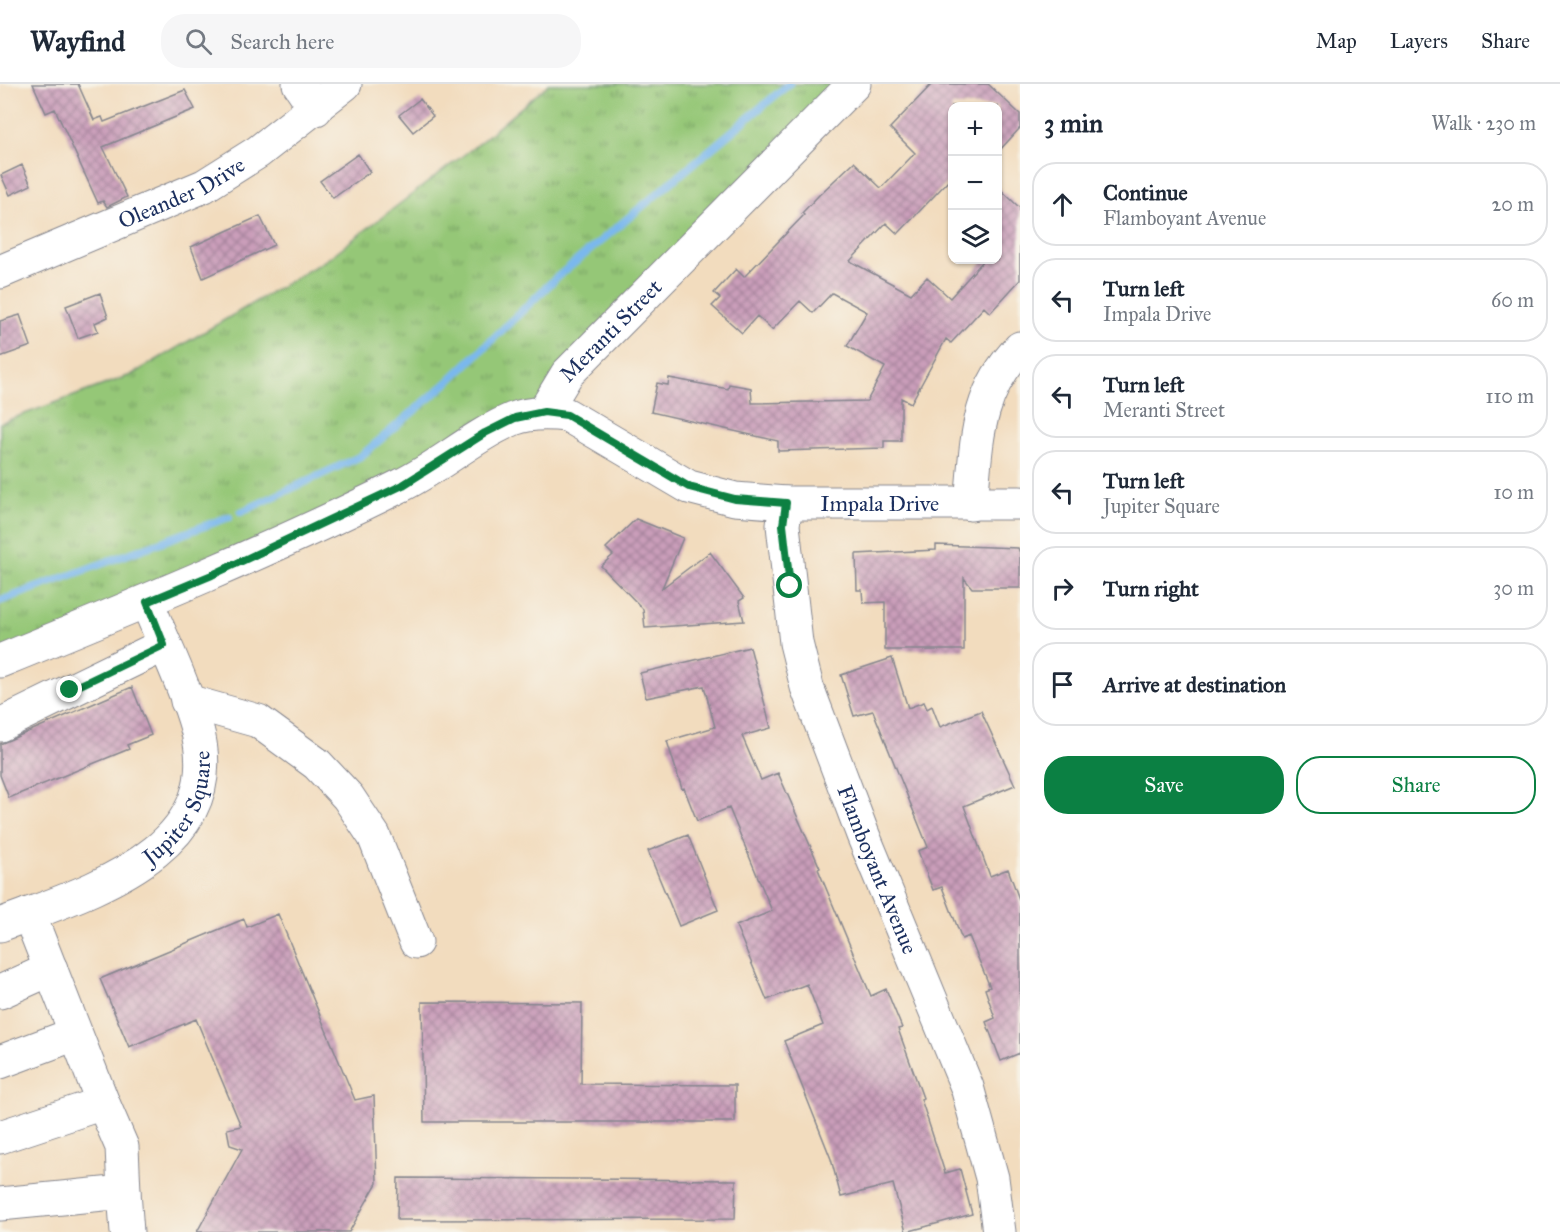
<!DOCTYPE html>
<meta charset="utf-8">
<style>
:root{--surface:#fff;--page:#f6f6f7;--text:#1f2937;--muted:#747a83;--line:#e0e1e3;--accent:#0b8043}
body{margin:0;font-family:"IM FELL Great Primer",serif;background:var(--page);color:var(--text)}
.controls{position:absolute;right:18px;top:18px;display:grid;overflow:hidden;border-radius:12px;box-shadow:0 2px 4px #0004}
.controls button{width:54px;height:54px;display:grid;place-items:center;padding:0;border:0;border-bottom:2px solid var(--line);background:var(--surface);color:var(--text);font:30px sans-serif}
.stop{position:absolute;width:18px;height:18px;margin:-14px;border:4px solid #0b8043;border-radius:50%;background:#fff}
.stop.end{background:#0b8043;border-color:#fff;box-shadow:0 2px 6px #0008}
.list{margin:0;padding:0;list-style:none}
h2{display:flex;justify-content:space-between;align-items:center;height:78px;margin:0;padding:0 24px;font-size:26px}
h2 small{font-size:20px;font-weight:400;color:var(--muted)}
.list li{display:grid;grid-template-columns:39px 1fr auto;gap:18px;align-items:center;box-sizing:border-box;height:84px;margin:0 12px 12px;padding:0 12px;border:2px solid var(--line);border-radius:24px}
.list b{display:block;font-size:22px;white-space:nowrap}
.list p{margin:0;font-size:20px;white-space:nowrap;color:var(--muted)}
.list em{font-size:20px;font-style:normal;color:var(--muted)}
.actions{display:flex;gap:12px;padding:18px 24px}
.actions a{flex:1;padding:14px 0;border:2px solid var(--accent);border-radius:24px;text-align:center;font-size:21px;color:var(--accent)}
.actions .main{background:var(--accent);color:#fff}
.icon{flex:none;width:33px;height:33px;fill:none;stroke:currentColor;stroke-width:2;stroke-linecap:round;stroke-linejoin:round}
.map{position:relative;flex:none;width:1020px;height:1148px;overflow:hidden}
header{display:flex;align-items:center;gap:36px;box-sizing:border-box;height:84px;padding:0 30px;background:var(--surface);border-bottom:2px solid var(--line)}
header strong{font-size:28px}
nav{display:flex;gap:33px;margin-inline-start:auto;font-size:21px}
.search{width:420px;height:54px;background:var(--page);display:flex;align-items:center;gap:15px;box-sizing:border-box;padding:0 21px;border-radius:24px;color:var(--muted);font-size:22px}
main{display:flex}
aside{flex:1;background:var(--surface)}
.map>svg:first-child{display:block}
.grass{fill:url(#grass-tufts);stroke:#587b6a;stroke-width:1.5}
.lines{fill:none;stroke-linecap:round;stroke-linejoin:round}
.stream{stroke:#7ab8ed;stroke-width:8}
.building{fill:url(#building-cross-hatch)}
.minor-casing{stroke:#86868e;stroke-width:35}
.minor{stroke:#fff;stroke-width:33}
.route{stroke:#0b8043;stroke-width:8}
.labels{text-anchor:middle;dominant-baseline:central;stroke-width:5;stroke-linejoin:round;paint-order:stroke}
.street-label{font-size:22px;fill:#1b2f5e;stroke:#f7f3e8}
</style>
<header>
<strong>Wayfind</strong>
<div class="search"><svg class="icon" aria-label="search" viewBox="0 0 24 24"><circle cx="10" cy="10" r="6"/><path d="M15 15l6 6"/></svg>Search here</div>
<nav><a>Map</a><a>Layers</a><a>Share</a></nav>
</header>
<main>
<div class="map">
<svg width="1020" height="1148" viewBox="0 0 1020 1148">
<defs>
<pattern id="grass-tufts" width="24" height="20" patternUnits="userSpaceOnUse" patternTransform="scale(1.5)"><rect width="24" height="20" fill="#95c777"/><path d="M3 7l-1-3M5 7V3M7 7l1-3M15 17l-1-3M17 17v-4M19 17l1-3" fill="none" stroke="#79a265"/></pattern>
<pattern id="building-cross-hatch" width="8" height="8" patternUnits="userSpaceOnUse" patternTransform="scale(1.5)"><rect width="8" height="8" fill="#ca9eba"/><path d="M0 0l8 8M0 8l8-8" fill="none" stroke="#a3819a"/></pattern>
</defs>
<rect width="100%" height="100%" fill="#f7f3e8"/>
<filter id="ink" filterUnits="userSpaceOnUse"><feTurbulence type="fractalNoise" baseFrequency=".0167" numOctaves="2"/><feDisplacementMap in="SourceGraphic" scale="12" xChannelSelector="R" yChannelSelector="G"/><feConvolveMatrix kernelMatrix="1 2 1 2 8 2 1 2 1" color-interpolation-filters="sRGB"/></filter>
<filter id="wash" filterUnits="userSpaceOnUse"><feTurbulence type="fractalNoise" baseFrequency=".008" numOctaves="4" result="noise"/><feDisplacementMap in="SourceGraphic" scale="24" xChannelSelector="R" yChannelSelector="G"/><feGaussianBlur stdDeviation="1.35" result="paint"/><feColorMatrix in="noise" values="0 0 0 0 0 0 0 0 0 0 0 0 0 0 0 0 0 1.4 0 .05"/><feComposite in="paint" operator="in"/></filter>
<g filter="url(#wash)">
<rect width="100%" height="100%" fill="#f2dcbe"/>
<path class="grass" d="M549,0H854L544,328L0,578V339L131,291L326,176L478,60Z"/>
<g class="lines">
<path class="stream" d="M241,428L361,372L448,298L555,195L789,0
M0,517L229,433"/>
</g>
<g id="blocks">
<path class="building" d="M33,0H78L94,36L102,33L104,38L185,6L195,25L103,63L127,113L107,123L103,117L98,119L55,25L46,29Z
M932,0H988L1020,30V44L998,68V22H952V93L898,150L886,139L850,177L911,210L927,193L950,214L984,176H998V103L1020,124V196L990,229L984,223L951,259L946,255L911,319L901,314V357H884V364L778,367V357L651,328L657,299L668,301L669,294L728,305L729,300L751,304L752,319L867,317L885,283L847,262L867,228L832,209L813,229L800,217L772,246L757,232L742,249L712,222L720,214L714,209L736,185L744,193L804,131L802,129L819,111L854,78L881,104L915,69L890,44Z
M420,15L433,32L413,48L399,31Z
M358,70L370,88L333,114L320,97Z
M22,81L31,101L10,111L1,91Z
M260,132L274,161L203,194L191,163Z
M100,209L108,233L95,239L98,247L78,254L66,222Z
M20,231L31,262L0,273V237Z
M636,435L683,454L662,504L710,468L744,514L739,517L744,537L645,544L643,525L601,482L613,471L606,464Z
M936,461L1018,464L1020,469V504H972L964,494V566H885V518L863,519L862,506H857L856,470L936,466Z
M750,563L771,644L742,652L761,696L778,689L820,784L818,785L871,912L886,905L902,944L898,945L923,1014L921,1015L945,1089L960,1085L972,1130L906,1148L893,1100L841,1113L831,1075L784,957L823,941L807,900L767,916L736,842L772,827L729,724L697,737L684,704L682,705L667,657L715,643L704,602L646,614L640,589Z
M892,574L908,624L924,618L927,625L932,622L940,643L981,627L1015,701L964,722L990,792L1008,785L1020,818V969L1001,977L986,938L995,934L985,905L990,903L969,852L962,855L942,803L933,806L918,767L928,763L873,627L854,632L841,591Z
M132,603L151,651L127,661L129,665L9,714L0,691V660Z
M688,751L718,826L679,842L648,767Z
M278,830L355,1016L374,1012L377,1099L349,1148H197L242,1065L230,1061L227,1045L241,1042L196,935L129,963L100,895L244,835L247,843Z
M422,918L582,919L581,1000L735,1001V1038H424Z
M398,1094L736,1096L735,1135L397,1136Z"/>
</g>
</g>
<g filter="url(#ink)">
<use href="#blocks" fill-opacity="0" stroke="#86868e" stroke-width="1.5"/>
<g class="lines">
<defs>
<g id="minor">
<path d="M299,0L316,25"/>
<path id="s1" d="M0,188L204,102L258,68L345,0"/>
<path id="s2" d="M544,328L567,290L854,0"/>
<path id="s3" d="M786,419L783,441L796,559L807,603L863,751L967,1003L992,1094L999,1148"/>
<path d="M971,420C977,359 975,310 1020,264"/>
<path id="s4" d="M0,577C135,522 269,467 400,402C439,383 473,352 513,335C530,328 549,329 567,331L689,403L735,415L786,419H1020"/>
<path d="M187,617L258,637L317,680L348,713L374,752L416,858"/>
<path d="M0,641L164,561"/>
<path id="s5" d="M0,841C89,807 232,767 196,641C184,599 163,558 147,518"/>
<path d="M0,908L51,885"/>
<path d="M0,978L75,950"/>
<path d="M103,1019L122,1063L124,1108"/>
<path d="M0,1053L103,1019L29,830"/>
<path d="M0,1120L124,1108L127,1148"/>
</g>
</defs>
<use href="#minor" class="minor-casing"/>
<use href="#minor" class="minor"/>
</g>
</g>
<g class="lines" filter="url(#ink)">
<path class="route" d="M70,606L164,561L147,518L212,491L403,401L485,349L515,334L544,328L567,331L689,403L735,415L786,419L783,441L790,502"/>
</g>
<g class="labels">
<g class="street-label">
<text stroke="none"><textPath href="#s1" startOffset="198">Oleander Drive</textPath></text>
<text stroke="none"><textPath href="#s2" startOffset="106">Meranti Street</textPath></text>
<text stroke="none"><textPath href="#s4" startOffset="957">Impala Drive</textPath></text>
<text stroke="none"><textPath href="#s5" startOffset="224">Jupiter Square</textPath></text>
<text stroke="none"><textPath href="#s3" startOffset="382">Flamboyant Avenue</textPath></text>
</g>
</g>
</svg>
<div class="controls">
<button>+</button>
<button>−</button>
<button><svg class="icon" aria-label="layers" viewBox="0 0 24 24"><path d="M12 4l9 5-9 5-9-5zM3 14l9 5 9-5"/></svg></button>
</div>
<div class="stop" style="left:790px;top:502px"></div>
<div class="stop end" style="left:70px;top:606px"></div>
</div>
<aside>
<h2>3 min<small>Walk · 230 m</small></h2>
<ul class="list">
<li><svg class="icon" aria-label="ahead" viewBox="0 0 24 24"><path d="M12 20V5M6 11l6-6 6 6"/></svg><div><b>Continue</b><p>Flamboyant Avenue</p></div><em>20 m</em></li>
<li><svg class="icon" aria-label="left" viewBox="0 0 24 24"><path d="M17 20v-9H6M10 6l-5 5 5 5"/></svg><div><b>Turn left</b><p>Impala Drive</p></div><em>60 m</em></li>
<li><svg class="icon" aria-label="left" viewBox="0 0 24 24"><path d="M17 20v-9H6M10 6l-5 5 5 5"/></svg><div><b>Turn left</b><p>Meranti Street</p></div><em>110 m</em></li>
<li><svg class="icon" aria-label="left" viewBox="0 0 24 24"><path d="M17 20v-9H6M10 6l-5 5 5 5"/></svg><div><b>Turn left</b><p>Jupiter Square</p></div><em>10 m</em></li>
<li><svg class="icon" aria-label="right" viewBox="0 0 24 24"><path d="M7 20v-9h11M14 6l5 5-5 5"/></svg><div><b>Turn right</b></div><em>30 m</em></li>
<li><svg class="icon" aria-label="arrive" viewBox="0 0 24 24"><path d="M6 21V4h12l-3 4 3 4H6"/></svg><div><b>Arrive at destination</b></div></li>
</ul>
<div class="actions"><a class="main">Save</a><a>Share</a></div>
</aside>
</main>
